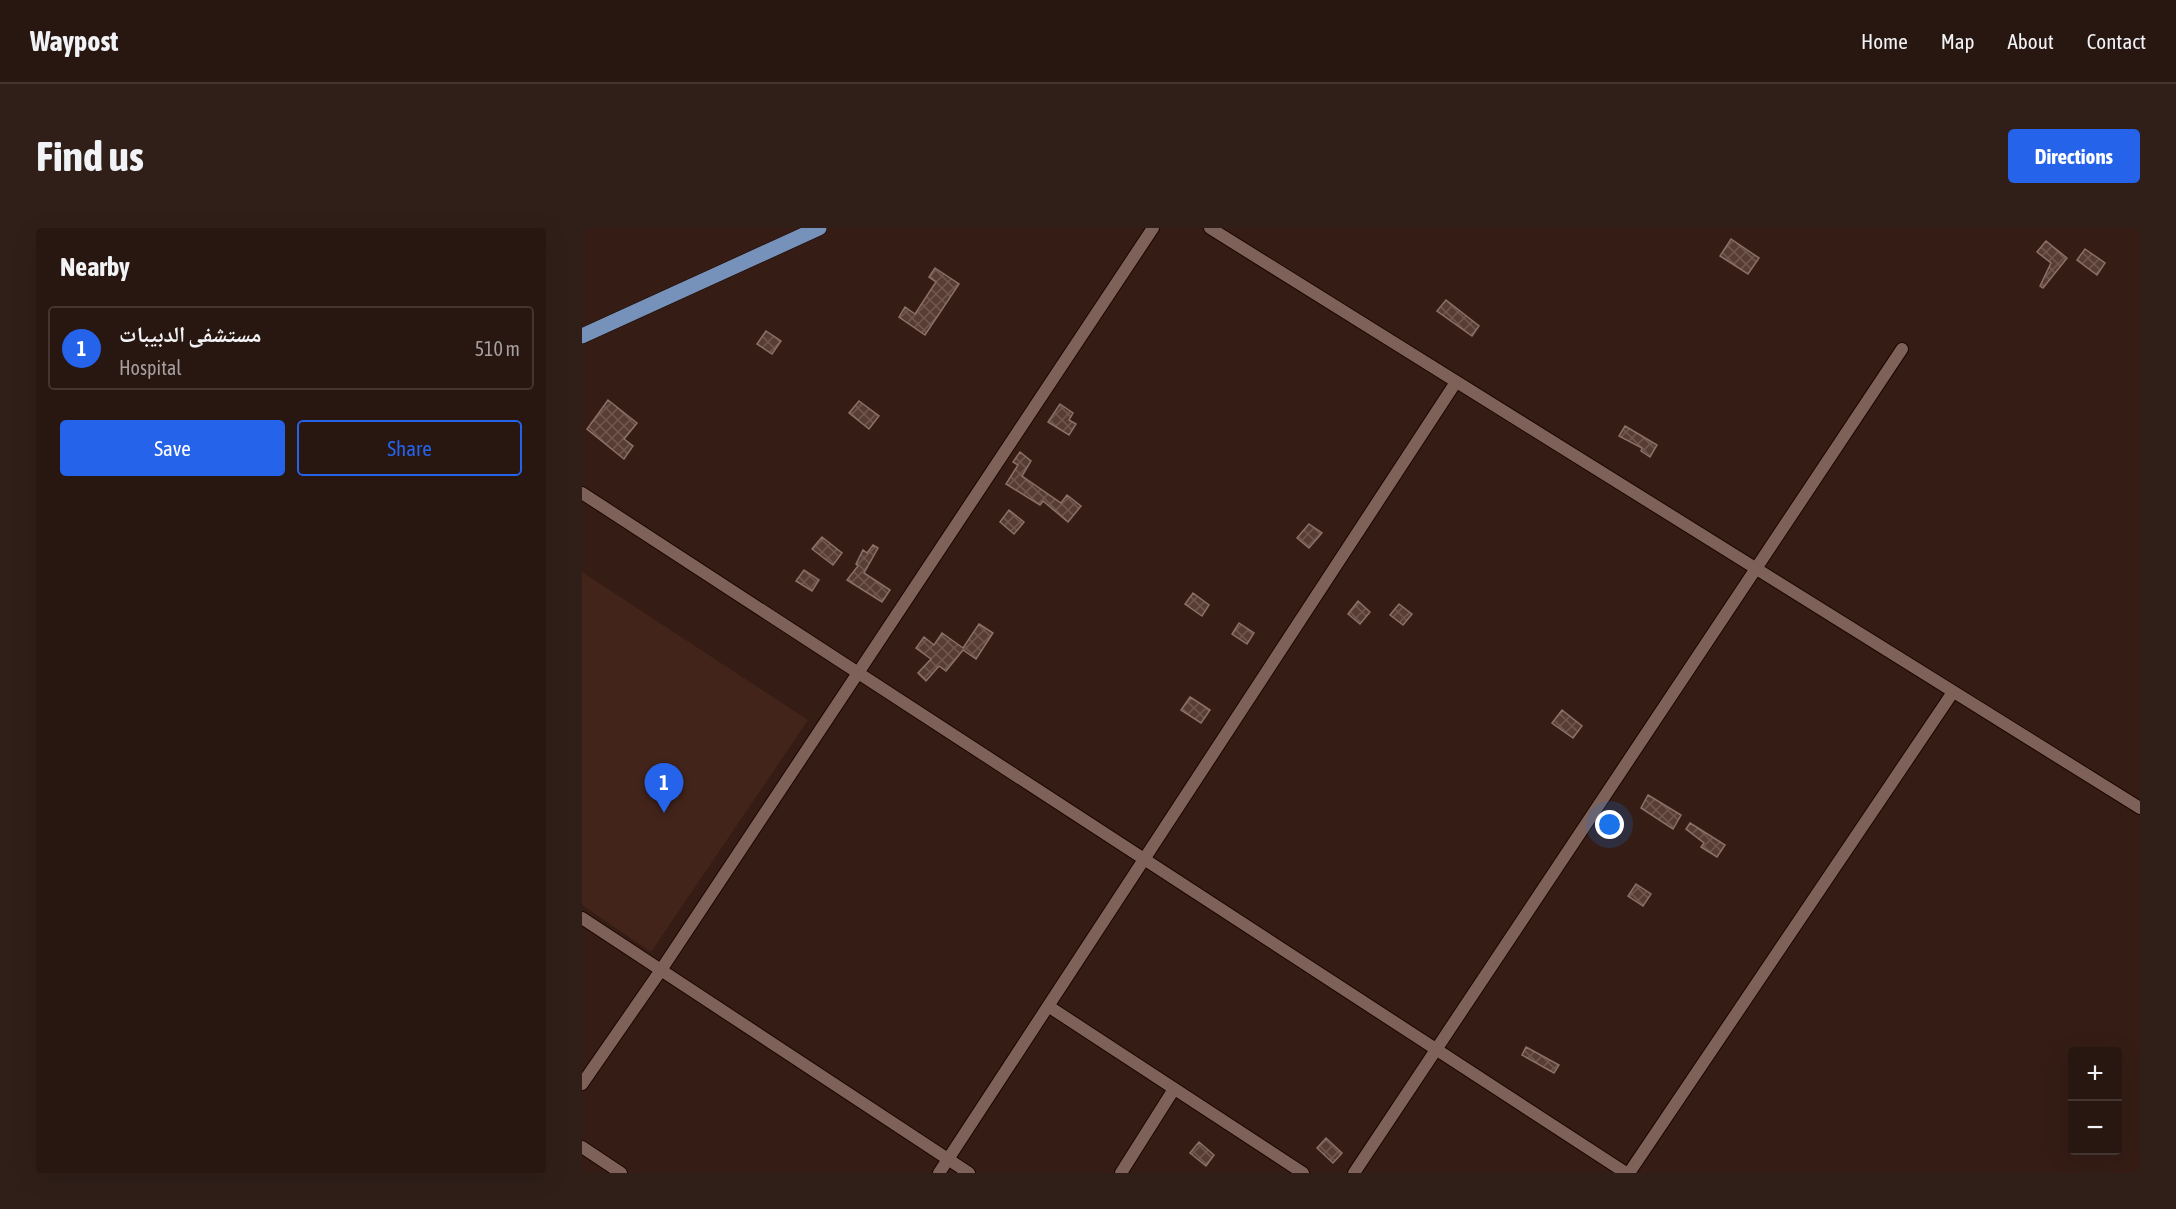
<!DOCTYPE html>
<meta charset="utf-8">
<style>
:root{--surface:#281610;--page:#301f19;--text:#f1f3f6;--muted:#a59f9f;--line:#443530;--accent:#2563eb}
body{margin:0;font-family:"Asap Condensed","Noto Naskh Arabic",sans-serif;background:var(--page);color:var(--text)}
.controls{position:absolute;right:18px;bottom:18px;display:grid;overflow:hidden;border-radius:6px;box-shadow:0 6px 24px #0002}
.controls button{width:54px;height:54px;display:grid;place-items:center;padding:0;border:0;border-bottom:2px solid var(--line);background:var(--surface);color:var(--text);font:30px sans-serif}
.you{position:absolute;left:1028px;top:597px;width:21px;height:21px;margin:-15px;border:4px solid #fff;border-radius:50%;background:#1a73e8;box-shadow:0 0 0 9px #1a73e833}
.badge{display:grid;place-items:center;width:39px;height:39px;border-radius:50%;background:var(--accent);color:#fff;font-size:20px;font-weight:700}
.pin{position:absolute;translate:-50% -50px;filter:drop-shadow(0 2px 3px #0008)}
.pin::after{content:'';position:absolute;top:32px;width:21px;height:18px;background:inherit;clip-path:polygon(0 0,100% 0,50% 100%)}
.list{margin:0;padding:0;list-style:none}
h2{display:flex;justify-content:space-between;align-items:center;height:78px;margin:0;padding:0 24px;font-size:26px}
h2 small{font-size:20px;font-weight:400;color:var(--muted)}
.list li{display:grid;grid-template-columns:39px 1fr auto;gap:18px;align-items:center;box-sizing:border-box;height:84px;margin:0 12px 12px;padding:0 12px;border:2px solid var(--line);border-radius:6px}
.list b{display:block;font-size:22px;white-space:nowrap}
.list p{margin:0;font-size:20px;white-space:nowrap;color:var(--muted)}
.list em{font-size:20px;font-style:normal;color:var(--muted)}
.actions{display:flex;gap:12px;padding:18px 24px}
.actions a{flex:1;padding:14px 0;border:2px solid var(--accent);border-radius:6px;text-align:center;font-size:21px;color:var(--accent)}
.actions .main{background:var(--accent);color:#fff}
.map{position:relative;flex:none;width:1558px;height:945px;overflow:hidden;border-radius:6px}
header{display:flex;align-items:center;gap:36px;box-sizing:border-box;height:84px;padding:0 30px;background:var(--surface);border-bottom:2px solid var(--line)}
header strong{font-size:28px}
nav{display:flex;gap:33px;margin-inline-start:auto;font-size:21px}
.intro{display:flex;align-items:center;justify-content:space-between;box-sizing:border-box;height:144px;padding:0 36px}
h1{margin:0;font-size:42px}
.button{padding:15px 27px;border-radius:6px;background:var(--accent);color:#fff;font-size:21px;font-weight:700}
main{display:flex;gap:36px;padding:0 36px}
aside{flex:1;background:var(--surface);border-radius:6px;box-shadow:0 6px 24px #0002}
.map>svg:first-child{display:block}
.built{fill:#43241a}
.building{fill:url(#building-cross-hatch);stroke:#8d7066;stroke-width:1.5}
.lines{fill:none;stroke-linecap:round;stroke-linejoin:round}
.minor-casing{stroke:#1b0602;stroke-width:14}
.primary-casing{stroke:#1b0602;stroke-width:16}
.minor{stroke:#7e6158;stroke-width:12}
.primary{stroke:#7792ba;stroke-width:15}
</style>
<header>
<strong>Waypost</strong>
<nav><a>Home</a><a>Map</a><a>About</a><a>Contact</a></nav>
</header>
<div class="intro"><h1>Find us</h1><a class="button">Directions</a></div>
<main>
<aside>
<h2>Nearby<small></small></h2>
<ul class="list">
<li><span class="badge">1</span><div><b>مستشفى الدبيبات</b><p>Hospital</p></div><em>510 m</em></li>
</ul>
<div class="actions"><a class="main">Save</a><a>Share</a></div>
</aside>
<div class="map">
<svg width="1558" height="945" viewBox="0 0 1558 945">
<defs>
<pattern id="building-cross-hatch" width="8" height="8" patternUnits="userSpaceOnUse" patternTransform="scale(1.5)"><rect width="8" height="8" fill="#583d35"/><path d="M0 0l8 8M0 8l8-8" fill="none" stroke="#705851"/></pattern>
</defs>
<rect width="100%" height="100%" fill="#351d15"/>
<path class="built" d="M0,344L226,492L69,724L0,677Z"/>
<path class="building" d="M1149,11L1177,30L1166,46L1138,28Z
M1464,13L1485,30L1461,60L1458,58L1469,35L1455,24Z
M1503,21L1523,35L1515,47L1495,32Z
M353,40L377,56L343,107L317,89L323,79L333,86L354,54L347,49Z
M864,72L897,98L890,108L855,83Z
M184,103L199,113L190,126L175,116Z
M26,172L55,195L42,211L51,218L42,231L5,201Z
M277,173L297,188L287,201L267,185Z
M478,176L491,185L487,192L494,196L487,207L466,194Z
M1043,198L1075,217L1068,229L1059,223L1060,220L1037,208Z
M438,224L449,233L440,248L479,275L485,267L499,278L486,294L461,273L458,277L424,256L436,237L431,234Z
M427,282L442,294L432,306L418,294Z
M727,296L740,305L727,320L715,310Z
M240,309L260,325L251,337L230,321Z
M291,317L296,320L282,345L308,362L300,374L265,352L276,338L274,336L281,322L285,325Z
M222,342L237,352L230,363L214,353Z
M611,365L627,377L620,388L603,376Z
M776,373L788,384L778,396L766,386Z
M817,376L830,386L821,397L808,387Z
M657,395L672,405L665,416L650,406Z
M397,396L411,405L394,431L381,422L364,443L357,438L344,453L336,445L349,431L334,420L342,409L352,417L360,405L381,420Z
M608,469L628,482L619,495L599,482Z
M980,482L1000,498L991,510L970,495Z
M1066,567L1099,587L1091,601L1059,580Z
M1108,595L1143,617L1135,629L1119,619L1122,615L1104,601Z
M1054,656L1069,666L1061,678L1046,668Z
M944,819L977,837L972,845L940,827Z
M744,910L760,925L751,935L735,920Z
M617,914L632,927L624,938L608,925Z"/>
<g class="lines">
<defs>
<path id="minor" d="M628,0L1558,580
M0,265L1044,945
M0,690L387,945
M466,778L721,945
M0,856L79,742L571,0
M0,919L39,945
M357,945L874,154
M539,945L592,861
M772,945L1320,121
M1047,945L1371,464"/>
<path id="primary" d="M0,108L237,0"/>
</defs>
<use href="#minor" class="minor-casing"/>
<use href="#primary" class="primary-casing"/>
<use href="#minor" class="minor"/>
<use href="#primary" class="primary"/>
</g>
</svg>
<div class="controls">
<button>+</button>
<button>−</button>
</div>
<div class="you"></div>
<div class="pin badge" style="left:82px;top:585px">1</div>
</div>
</main>
